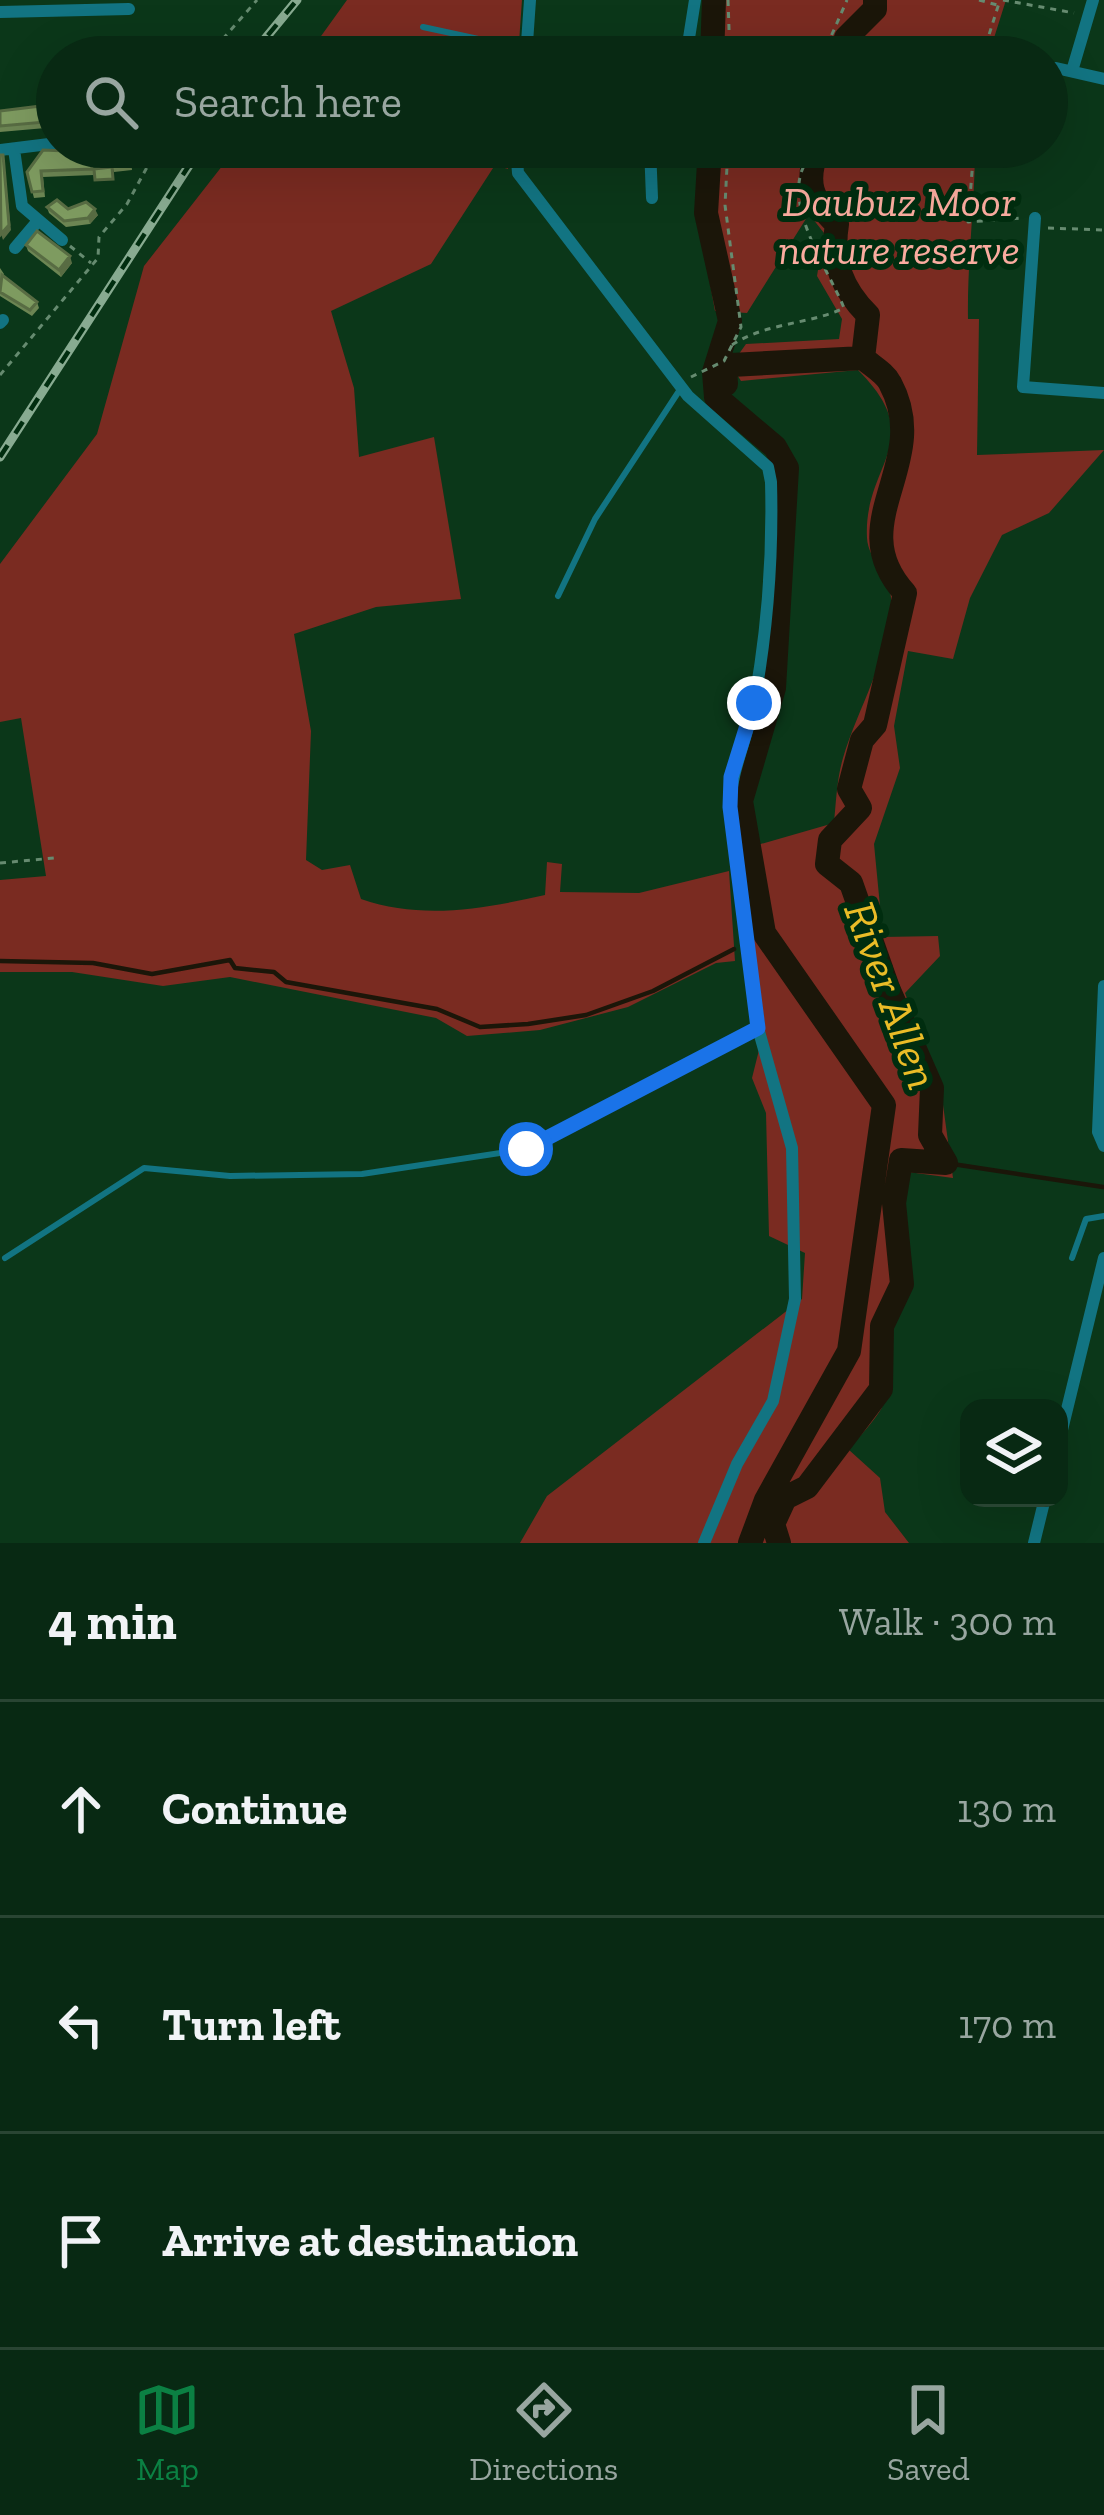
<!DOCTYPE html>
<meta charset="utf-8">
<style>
:root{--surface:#082913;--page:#11311c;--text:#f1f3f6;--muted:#98a6a0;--line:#294533;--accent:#0b8043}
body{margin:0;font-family:"Zilla Slab",serif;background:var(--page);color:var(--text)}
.controls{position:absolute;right:36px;bottom:36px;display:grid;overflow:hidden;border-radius:24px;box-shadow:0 12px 48px #0002}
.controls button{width:108px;height:108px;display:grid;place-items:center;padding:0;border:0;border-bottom:3px solid var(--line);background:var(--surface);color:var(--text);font:60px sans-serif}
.stop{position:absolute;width:36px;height:36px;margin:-27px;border:9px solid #1a73e8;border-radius:50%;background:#fff}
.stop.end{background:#1a73e8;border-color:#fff;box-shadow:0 3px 12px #0008}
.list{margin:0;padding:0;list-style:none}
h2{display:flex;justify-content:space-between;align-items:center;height:156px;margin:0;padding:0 48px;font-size:51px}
h2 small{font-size:39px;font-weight:400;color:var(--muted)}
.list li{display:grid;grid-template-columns:78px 1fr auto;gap:36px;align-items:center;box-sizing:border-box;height:216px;padding:0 48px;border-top:3px solid var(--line)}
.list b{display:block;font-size:45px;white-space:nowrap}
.list em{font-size:39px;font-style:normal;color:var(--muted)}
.icon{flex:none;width:66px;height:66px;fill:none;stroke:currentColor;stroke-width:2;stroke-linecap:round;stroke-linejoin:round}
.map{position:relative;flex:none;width:1104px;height:1543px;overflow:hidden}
.search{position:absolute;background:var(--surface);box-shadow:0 12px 48px #0002;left:36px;right:36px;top:36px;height:132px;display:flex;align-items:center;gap:30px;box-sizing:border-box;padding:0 42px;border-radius:66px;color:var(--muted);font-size:45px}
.sheet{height:804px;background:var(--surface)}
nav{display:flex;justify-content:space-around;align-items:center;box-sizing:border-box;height:168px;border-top:3px solid var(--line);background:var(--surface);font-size:33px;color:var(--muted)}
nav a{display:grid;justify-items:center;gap:6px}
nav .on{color:var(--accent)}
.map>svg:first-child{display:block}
.green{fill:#7a2b21}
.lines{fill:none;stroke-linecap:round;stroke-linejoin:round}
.stream{stroke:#1b1609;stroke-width:4.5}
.river{stroke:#1b1609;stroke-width:24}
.path{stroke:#668b70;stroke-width:3;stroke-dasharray:6 6;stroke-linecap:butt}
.service{stroke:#127482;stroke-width:6}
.minor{stroke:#127482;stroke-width:12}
.rail-casing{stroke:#88ab91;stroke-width:9}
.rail{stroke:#002d0f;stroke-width:4.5;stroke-dasharray:14;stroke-linecap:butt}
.wall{fill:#6c8553}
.shaded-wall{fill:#586c43}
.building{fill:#7e9b60;stroke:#586c43;stroke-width:3}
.route{stroke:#1a73e8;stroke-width:15}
.labels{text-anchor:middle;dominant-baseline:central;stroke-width:12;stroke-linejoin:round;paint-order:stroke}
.park-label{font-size:42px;font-style:italic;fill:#faac9f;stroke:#002d0f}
.water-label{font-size:45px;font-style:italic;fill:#eabc27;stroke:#002d0f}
</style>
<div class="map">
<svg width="1104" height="1543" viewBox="0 0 1104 1543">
<rect width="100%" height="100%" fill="#0b3719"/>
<path class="green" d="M347,0H522L518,57H306Z
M703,0H1006L988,57H704Z
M237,147H509L508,169L495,165L431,264L331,311L354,388L359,457L434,437L461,599L376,607L294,634L311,731L306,860L322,870L350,865L361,899C422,920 483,909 545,895L547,862L562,864L560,892L639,893L729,871L735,961L716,963L628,1007L540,1030L467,1036L436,1018L230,977L163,986L72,972H0V880L46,876L21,718L0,722V564L97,434L144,266Z
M702,147H975C975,205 967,261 968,319H979L977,455L1104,450L1049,513L1002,535L970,598L953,659L908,651L894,726L900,768L874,844L883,937L938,936L940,956L905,993L941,1090L953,1178L893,1170L908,1288L874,1319C893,1389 901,1394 848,1449L880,1478L885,1512L909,1543H520L547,1496L802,1299L805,1253L769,1236L766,1113L752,1078L765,1026L740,850L834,823C836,802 837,778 843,758C858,707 892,654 891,598C890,577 868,559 867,538C863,463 930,442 858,370L741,381L731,365L746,344L839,339L842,319L817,276L824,233L809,214L747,313L715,311L699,223Z"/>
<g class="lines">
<path class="stream" d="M756,937L764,933
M0,961L93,963L152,974L230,960L235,968L274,972L286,982L437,1009L480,1027L528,1024L586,1015L653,991L734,949
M946,1163L1103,1187"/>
<path class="river" d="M712,57L714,0
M842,57L846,38L875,9V0
M710,147L706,213L730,321L714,372L716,397L775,447L787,468L774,688L741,801L764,933L884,1105L849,1351L766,1500L750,1543
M718,385L726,384L725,370L731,365L863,358
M779,1543L773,1524L785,1498L807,1487L881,1389L882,1326L902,1284L894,1203L901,1160L946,1163L930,1135L932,1088L888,988L851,883L827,864L830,840L860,808L849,789L862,740L875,725L905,593C840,522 934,464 890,383C885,373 872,366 863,358L868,315C842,289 831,261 837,224C810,199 805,182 818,147"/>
<path class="path" d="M728,0L730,57
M979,0L997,5
M1003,0L1074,13
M207,57L257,0
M822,57L847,0
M982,57L1000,0
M974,147L968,222L1023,218
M1048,228L1104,230
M70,246L91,263
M732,345C767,322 808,325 844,308C828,268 777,198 809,158L805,147
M0,375L98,258L99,237L127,204L158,147
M691,377L724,361L741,327L725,205L728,147
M0,863L54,858"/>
<path class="service" d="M423,27L525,49
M558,596L595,519L681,388
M5,1258L144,1168L230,1176L362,1174L526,1149L758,1028
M1072,1258L1086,1219L1104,1216"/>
<path class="minor" d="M0,12L129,9
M526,57L530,0
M686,57L695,0
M1056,68L1104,79
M1072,71L1093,0
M516,147L518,173L688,396L768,467L771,482C773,556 768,625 755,698C749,736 731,768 730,807L758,1028L792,1148L795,1299L773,1401L737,1464L704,1543
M650,147L652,198
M14,149L22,206L62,240
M0,150L57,143
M1035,218L1023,387L1104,393
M15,248L37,222
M0,323L3,320
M1104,986L1098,1132L1104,1146
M1059,1442L1104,1258
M1034,1543L1045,1498"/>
<defs>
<path id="rail" d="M250,57L297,0
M0,457L201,147"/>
</defs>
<use href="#rail" class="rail-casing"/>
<use href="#rail" class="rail"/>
</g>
<path class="wall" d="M57,104V127L0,132V111Z
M130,147L132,170L114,172L112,166Z
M90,152L94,175L43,177L45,197L34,198L27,172Z
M47,207L68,209L98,215L90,224L66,227L49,213Z
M26,245L72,263L61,277L28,251Z
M0,268L4,274L3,276L37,302L39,308L32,316L0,296Z"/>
<path class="shaded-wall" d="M3,155L11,230L3,240L1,234Z
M95,209L98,215L90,224L88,218Z
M70,256L72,263L61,277L59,270Z"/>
<path class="building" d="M57,104V121L0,126V111Z
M110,147H128L130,164L112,166Z
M43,150L90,152L92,169L41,171L43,191L32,192L27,172Z
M0,155H3L9,225L1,234Z
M112,167L113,179L95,180L94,169Z
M57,200L68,209L86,202L95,209L88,218L64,221L47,207Z
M37,231L70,256L59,270L26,245Z
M2,275L37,302L30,310L0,292Z"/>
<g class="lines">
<path class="route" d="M526,1149L758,1028L730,807L731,777L754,703"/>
</g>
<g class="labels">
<g class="park-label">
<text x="899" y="201">Daubuz Moor<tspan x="899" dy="48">nature reserve</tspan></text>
</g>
<g class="water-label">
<text transform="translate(891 995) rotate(70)">River Allen</text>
</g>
</g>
</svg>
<div class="controls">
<button><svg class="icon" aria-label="layers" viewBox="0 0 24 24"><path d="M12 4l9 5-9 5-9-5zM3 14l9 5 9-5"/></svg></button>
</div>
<div class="stop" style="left:526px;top:1149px"></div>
<div class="stop end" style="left:754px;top:703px"></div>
<div class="search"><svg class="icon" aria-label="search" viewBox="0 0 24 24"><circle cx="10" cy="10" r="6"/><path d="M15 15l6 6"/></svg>Search here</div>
</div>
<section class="sheet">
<h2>4 min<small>Walk · 300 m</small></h2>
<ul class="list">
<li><svg class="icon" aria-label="ahead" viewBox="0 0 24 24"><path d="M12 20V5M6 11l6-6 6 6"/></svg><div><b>Continue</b></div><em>130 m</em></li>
<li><svg class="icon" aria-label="left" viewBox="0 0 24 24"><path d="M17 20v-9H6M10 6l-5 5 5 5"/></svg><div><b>Turn left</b></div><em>170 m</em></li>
<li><svg class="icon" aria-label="arrive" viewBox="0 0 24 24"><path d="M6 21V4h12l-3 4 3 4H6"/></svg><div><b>Arrive at destination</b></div></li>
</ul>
</section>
<nav>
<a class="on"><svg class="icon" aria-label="map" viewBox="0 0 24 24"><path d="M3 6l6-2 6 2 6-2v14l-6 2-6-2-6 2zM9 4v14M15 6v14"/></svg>Map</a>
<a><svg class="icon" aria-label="directions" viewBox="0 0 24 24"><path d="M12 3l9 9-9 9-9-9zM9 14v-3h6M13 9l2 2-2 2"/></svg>Directions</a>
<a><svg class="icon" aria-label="saved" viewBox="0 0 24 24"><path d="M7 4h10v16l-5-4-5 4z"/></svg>Saved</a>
</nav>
